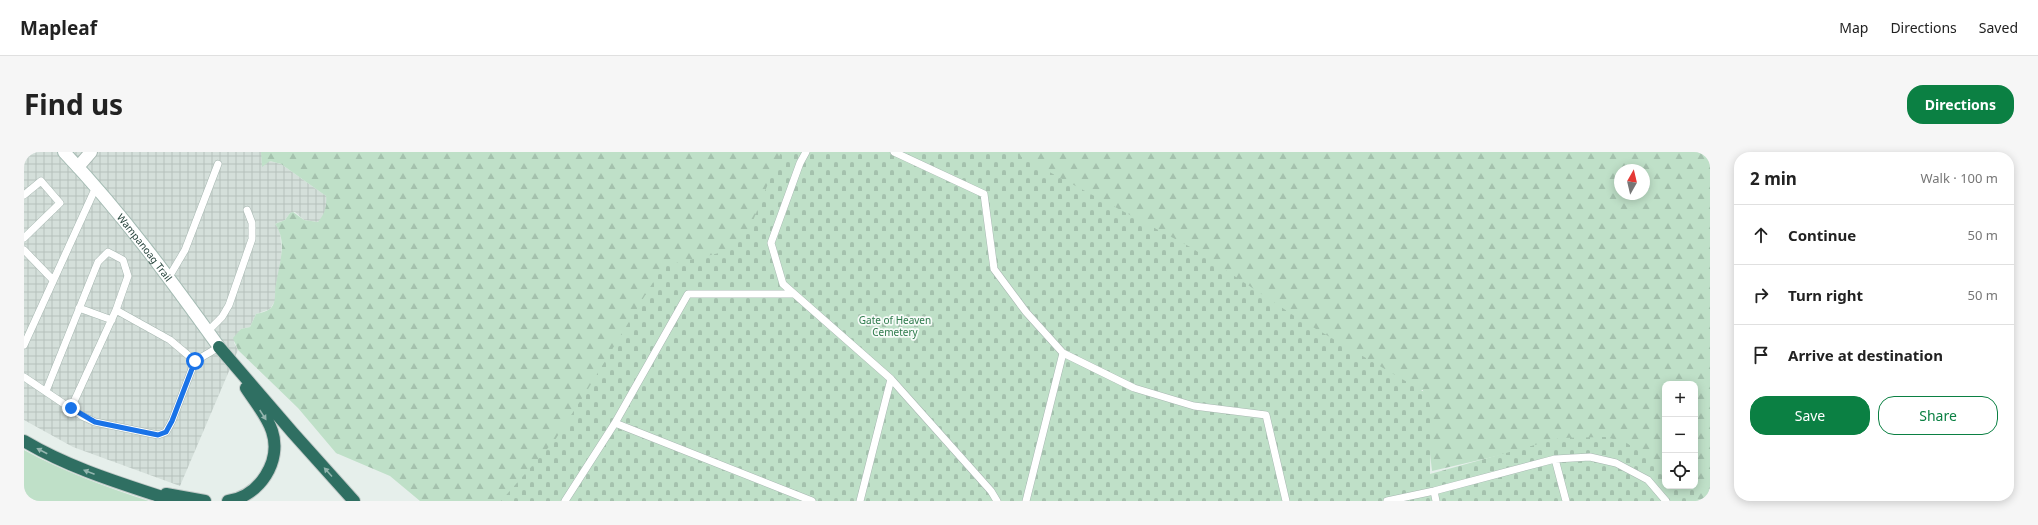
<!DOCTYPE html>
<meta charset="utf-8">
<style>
:root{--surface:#fff;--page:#f6f6f6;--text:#222;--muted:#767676;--line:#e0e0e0;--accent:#0b8043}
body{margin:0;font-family:"Noto Sans",sans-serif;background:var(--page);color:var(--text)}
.controls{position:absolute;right:12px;bottom:12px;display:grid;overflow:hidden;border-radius:8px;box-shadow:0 2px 10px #0003}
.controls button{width:36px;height:36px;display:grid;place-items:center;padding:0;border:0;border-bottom:1px solid var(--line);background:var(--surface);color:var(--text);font:20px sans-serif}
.compass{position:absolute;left:1590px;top:12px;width:36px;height:36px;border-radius:50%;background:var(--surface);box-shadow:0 2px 10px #0003;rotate:8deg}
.stop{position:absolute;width:12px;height:12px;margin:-9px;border:3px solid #1a73e8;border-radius:50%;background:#fff}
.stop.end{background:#1a73e8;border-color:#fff;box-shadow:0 1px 4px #0008}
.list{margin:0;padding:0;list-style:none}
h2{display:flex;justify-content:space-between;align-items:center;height:52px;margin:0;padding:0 16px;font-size:17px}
h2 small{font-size:13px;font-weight:400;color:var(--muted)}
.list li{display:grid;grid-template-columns:26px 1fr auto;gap:12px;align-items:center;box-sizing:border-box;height:60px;padding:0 16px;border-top:1px solid var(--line)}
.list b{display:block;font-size:15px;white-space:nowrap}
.list em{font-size:13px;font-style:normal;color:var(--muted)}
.actions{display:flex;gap:8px;padding:12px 16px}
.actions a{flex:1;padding:9px 0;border:1px solid var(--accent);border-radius:16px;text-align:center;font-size:14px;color:var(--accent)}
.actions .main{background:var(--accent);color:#fff}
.icon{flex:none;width:22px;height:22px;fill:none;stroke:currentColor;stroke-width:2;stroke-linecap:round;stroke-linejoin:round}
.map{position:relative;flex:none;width:1686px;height:349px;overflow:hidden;border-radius:16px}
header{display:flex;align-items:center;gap:24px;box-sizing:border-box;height:56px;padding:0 20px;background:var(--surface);border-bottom:1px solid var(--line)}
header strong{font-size:19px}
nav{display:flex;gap:22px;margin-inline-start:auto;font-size:14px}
.intro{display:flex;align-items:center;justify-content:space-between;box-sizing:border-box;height:96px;padding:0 24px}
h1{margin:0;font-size:28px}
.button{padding:10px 18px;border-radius:16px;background:var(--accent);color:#fff;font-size:14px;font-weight:700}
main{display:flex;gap:24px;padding:0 24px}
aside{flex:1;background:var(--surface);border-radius:16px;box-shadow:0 2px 10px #0003}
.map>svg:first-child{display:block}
.industrial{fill:url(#industrial-grid)}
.grass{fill:#bfe0c8}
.forest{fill:url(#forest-firs);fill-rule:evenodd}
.cemetery{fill:url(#cemetery-stones)}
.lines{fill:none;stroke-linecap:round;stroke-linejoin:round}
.lane-casing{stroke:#a8b8b2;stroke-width:8}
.street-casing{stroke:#a8b8b2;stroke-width:14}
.secondary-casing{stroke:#a4bbb3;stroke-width:14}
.highway-casing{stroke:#c2cac8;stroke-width:14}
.lane{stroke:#fff;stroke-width:7}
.street{stroke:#fff;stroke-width:12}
.secondary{stroke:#fff;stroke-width:12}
.highway{stroke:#2f6f62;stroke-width:12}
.oneway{fill:#93b5ae}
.route{stroke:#1a73e8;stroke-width:5}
.labels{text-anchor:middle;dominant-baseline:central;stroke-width:3.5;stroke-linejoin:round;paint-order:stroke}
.street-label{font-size:10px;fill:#24423a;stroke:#f7fbf9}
.park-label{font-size:10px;fill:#2d7a4b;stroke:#f7fbf9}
</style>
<header>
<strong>Mapleaf</strong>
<nav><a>Map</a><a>Directions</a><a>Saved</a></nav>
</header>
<div class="intro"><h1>Find us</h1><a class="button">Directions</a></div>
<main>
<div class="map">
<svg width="1686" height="349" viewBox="0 0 1686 349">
<defs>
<pattern id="industrial-grid" width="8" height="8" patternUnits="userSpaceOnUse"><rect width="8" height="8" fill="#d4dfda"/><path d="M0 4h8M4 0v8" fill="none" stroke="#b6c1bc"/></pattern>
<pattern id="forest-firs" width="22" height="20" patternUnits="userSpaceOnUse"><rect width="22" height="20" fill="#bfe0c8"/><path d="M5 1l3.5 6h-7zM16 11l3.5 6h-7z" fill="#a4c1ad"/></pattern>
<pattern id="cemetery-stones" width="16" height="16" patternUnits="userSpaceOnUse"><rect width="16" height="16" fill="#bfe0c8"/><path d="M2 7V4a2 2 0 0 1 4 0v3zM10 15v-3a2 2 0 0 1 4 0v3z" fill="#a4c1ad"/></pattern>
</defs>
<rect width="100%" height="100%" fill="#e6efeb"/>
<path class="industrial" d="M0,0H237L246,9L257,12L302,44L303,51L300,63L294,70L280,68L271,60L266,61L261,68L251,72L256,77L258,108L252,133L251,149L246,157L232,162L226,175L217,177L210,191L214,198L156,334L49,295L0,268Z"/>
<path class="grass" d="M0,298C40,320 82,335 125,349H0Z"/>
<path class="forest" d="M237,0H760L739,69L562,252L483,349H396L366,324L312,301L274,256L214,198L209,186L217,177L226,175L232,162C237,161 244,159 247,156C253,150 250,140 252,132C255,113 264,89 251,72L261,68L266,61L269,60L280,68L294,70C301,62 303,54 302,44L257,12L246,9L238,15Z
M984,0H1684L1686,2V349H1655L1645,334H1671V232H1641V329L1542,288L1408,319L1399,238L1343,244ZM1596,18H1620V42H1596Z"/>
<path class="cemetery" d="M757,0H988L1168,96L1275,167L1402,241L1407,257L1406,322L1536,286L1581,285L1601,290L1641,316V334H1669L1675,338L1672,349H477L531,288L564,237L639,114L704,99L726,76Z"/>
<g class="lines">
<defs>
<path id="lane" d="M782,0L776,11L747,91L759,132L867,227L836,349
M870,0L960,42L970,117L1002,160L1039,201L1110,236L1170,254L1242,263L1262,349
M0,43L17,29L36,51L0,86
M0,98L29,128
M145,125L161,98L194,12
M55,156L88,168
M184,179L198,165L205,153L228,87V71L223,58
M0,193L72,35
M0,225L58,264L71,270L134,283L142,280L148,269L171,209L195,195
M867,227L967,339L973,349
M22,239L74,110L84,100L99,108L104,124L92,158L146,188L171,209
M47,256L92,158
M591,271L788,349
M1531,307L1542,349
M1410,339L1412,349
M541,349L591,271L664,142H770
M1002,349L1039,201
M1363,349L1410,339L1531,307L1566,305L1592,311L1624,328L1642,349"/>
<path id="street" d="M54,15L67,0"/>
<g id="secondary">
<path id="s1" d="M40,0C97,60 147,128 195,195"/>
</g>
<path id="highway" d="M195,195L269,281L330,349
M0,289C47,317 99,332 150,349
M142,342L181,349
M204,349C236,344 258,309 248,279C243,264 231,250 222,236"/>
</defs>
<use href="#lane" class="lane-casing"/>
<use href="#street" class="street-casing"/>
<use href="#secondary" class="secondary-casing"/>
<use href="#highway" class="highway-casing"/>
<use href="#lane" class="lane"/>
<use href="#street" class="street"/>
<use href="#secondary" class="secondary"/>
<use href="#highway" class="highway"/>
</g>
<defs><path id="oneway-solid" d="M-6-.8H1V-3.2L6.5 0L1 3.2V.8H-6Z"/></defs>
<g class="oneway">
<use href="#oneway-solid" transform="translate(239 263) rotate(57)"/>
<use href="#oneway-solid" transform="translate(18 299) rotate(-152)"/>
<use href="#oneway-solid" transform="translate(65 320) rotate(-159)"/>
<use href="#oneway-solid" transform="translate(304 320) rotate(-132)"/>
</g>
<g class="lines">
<path class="route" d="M47,256L71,270L134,283L142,280L148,269L171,209"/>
</g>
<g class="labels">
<g class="street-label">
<text stroke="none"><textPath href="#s1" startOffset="125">Wampanoag Trail</textPath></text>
</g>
<g class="park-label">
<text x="871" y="168">Gate of Heaven<tspan x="871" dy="12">Cemetery</tspan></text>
</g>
</g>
</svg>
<div class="controls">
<button>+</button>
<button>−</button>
<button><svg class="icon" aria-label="locate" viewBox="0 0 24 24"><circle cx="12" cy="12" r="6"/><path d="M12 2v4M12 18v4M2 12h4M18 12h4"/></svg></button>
</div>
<svg class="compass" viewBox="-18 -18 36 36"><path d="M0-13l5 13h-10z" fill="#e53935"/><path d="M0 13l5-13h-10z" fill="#767676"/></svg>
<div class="stop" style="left:171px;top:209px"></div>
<div class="stop end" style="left:47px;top:256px"></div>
</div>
<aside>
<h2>2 min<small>Walk · 100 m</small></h2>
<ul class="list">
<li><svg class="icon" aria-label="ahead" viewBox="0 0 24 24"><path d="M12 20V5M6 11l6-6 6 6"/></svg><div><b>Continue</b></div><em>50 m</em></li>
<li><svg class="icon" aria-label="right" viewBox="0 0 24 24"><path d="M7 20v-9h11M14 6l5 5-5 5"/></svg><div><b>Turn right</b></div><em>50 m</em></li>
<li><svg class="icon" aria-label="arrive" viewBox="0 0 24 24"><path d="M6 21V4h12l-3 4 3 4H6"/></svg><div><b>Arrive at destination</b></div></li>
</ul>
<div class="actions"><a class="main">Save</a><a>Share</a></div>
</aside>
</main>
